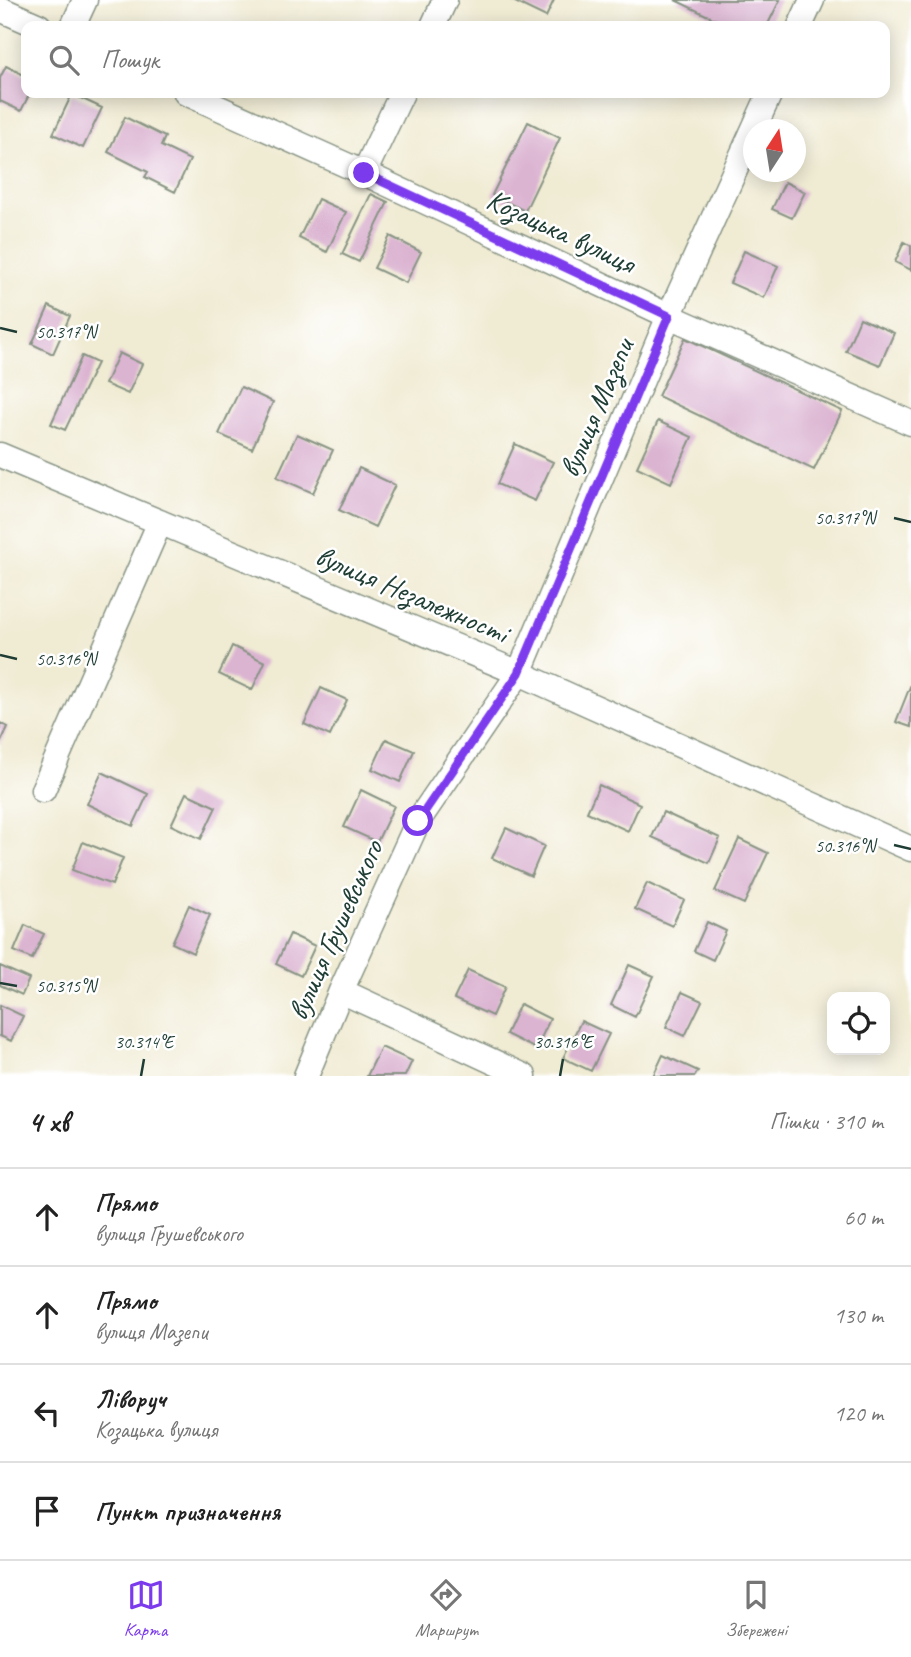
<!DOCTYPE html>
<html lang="uk">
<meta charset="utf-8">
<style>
:root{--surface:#fff;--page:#f6f6f6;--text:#222;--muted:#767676;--line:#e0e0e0;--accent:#7c3aed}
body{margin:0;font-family:Caveat,sans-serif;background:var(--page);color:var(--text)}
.controls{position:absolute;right:21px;bottom:21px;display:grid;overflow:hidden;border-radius:14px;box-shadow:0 4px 18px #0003}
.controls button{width:63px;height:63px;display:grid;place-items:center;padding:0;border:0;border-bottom:2px solid var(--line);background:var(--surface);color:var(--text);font:35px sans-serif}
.compass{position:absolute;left:743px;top:119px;width:63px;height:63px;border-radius:50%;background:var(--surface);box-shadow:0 4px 18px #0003;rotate:12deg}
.stop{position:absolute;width:21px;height:21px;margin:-16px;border:5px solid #7c3aed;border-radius:50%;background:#fff}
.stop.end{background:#7c3aed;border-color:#fff;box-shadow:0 2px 7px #0008}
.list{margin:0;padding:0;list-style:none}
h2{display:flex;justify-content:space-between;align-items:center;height:91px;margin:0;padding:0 28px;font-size:30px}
h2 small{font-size:23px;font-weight:400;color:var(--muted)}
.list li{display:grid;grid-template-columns:46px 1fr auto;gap:21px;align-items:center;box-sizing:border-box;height:98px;padding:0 28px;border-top:2px solid var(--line)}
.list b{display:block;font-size:26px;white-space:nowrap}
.list p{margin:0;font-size:23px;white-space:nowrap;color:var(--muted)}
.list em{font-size:23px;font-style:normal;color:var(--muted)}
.icon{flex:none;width:38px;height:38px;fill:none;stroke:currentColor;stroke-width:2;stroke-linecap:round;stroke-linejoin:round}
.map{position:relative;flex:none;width:911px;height:1076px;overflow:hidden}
.search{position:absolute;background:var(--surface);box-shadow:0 4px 18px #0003;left:21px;right:21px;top:21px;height:77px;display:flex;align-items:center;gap:18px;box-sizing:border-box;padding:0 24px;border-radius:14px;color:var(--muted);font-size:26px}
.sheet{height:483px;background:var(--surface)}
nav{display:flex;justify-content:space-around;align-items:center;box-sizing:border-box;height:98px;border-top:2px solid var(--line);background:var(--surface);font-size:19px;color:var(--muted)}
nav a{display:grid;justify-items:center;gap:4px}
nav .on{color:var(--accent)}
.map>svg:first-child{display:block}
.building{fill:#dbb4d2}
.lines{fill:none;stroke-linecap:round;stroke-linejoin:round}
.minor-casing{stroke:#889484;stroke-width:27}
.minor{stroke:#fff;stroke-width:24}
.route{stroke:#7c3aed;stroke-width:9}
.ticks{fill:none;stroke:#1f3d34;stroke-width:2.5}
.labels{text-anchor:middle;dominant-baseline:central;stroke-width:5;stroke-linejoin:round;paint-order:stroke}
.street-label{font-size:30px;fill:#1f3d34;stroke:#fff}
.ticks-label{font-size:18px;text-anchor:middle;fill:#1f3d34;stroke:#fff;stroke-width:5;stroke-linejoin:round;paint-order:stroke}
</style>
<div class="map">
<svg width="911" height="1076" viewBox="0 0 911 1076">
<rect width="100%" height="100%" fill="#fff"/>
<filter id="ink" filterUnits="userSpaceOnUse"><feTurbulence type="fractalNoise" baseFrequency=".0143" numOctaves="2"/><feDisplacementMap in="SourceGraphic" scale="14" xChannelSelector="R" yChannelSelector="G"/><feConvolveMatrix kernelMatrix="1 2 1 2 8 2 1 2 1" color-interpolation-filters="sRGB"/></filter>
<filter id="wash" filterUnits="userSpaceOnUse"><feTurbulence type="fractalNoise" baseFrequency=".00686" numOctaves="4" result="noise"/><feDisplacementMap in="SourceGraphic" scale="28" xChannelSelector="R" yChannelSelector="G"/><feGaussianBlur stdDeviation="1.57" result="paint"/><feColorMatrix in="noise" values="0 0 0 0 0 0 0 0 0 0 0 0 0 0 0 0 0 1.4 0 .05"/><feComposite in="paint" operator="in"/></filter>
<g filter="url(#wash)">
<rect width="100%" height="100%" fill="#f0ebd3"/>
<g id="blocks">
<path class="building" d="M511,0H554L546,17Z
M675,0H780L767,26H729Z
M6,66L26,76V93H30L21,111L0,101V78Z
M72,94L102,108L83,148L53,134Z
M125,117L165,137L161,146L190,160L175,192L145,177L148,172L108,152Z
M528,122L560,138L525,211L492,195Z
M785,182L805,192L792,218L772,209Z
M371,194L388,202L359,262L342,254Z
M318,199L346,212L327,252L299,238Z
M390,236L421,252L406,283L374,268Z
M904,242L911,246V270L895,262Z
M744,251L778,266L764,298L730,283Z
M49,306L70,316L53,354L32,344Z
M860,318L894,333L880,365L846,351Z
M685,338L842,411L814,470L658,396Z
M119,353L142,364L128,394L105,384Z
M82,356L97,363L65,430L51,424Z
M241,387L273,402L252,449L219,434Z
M658,421L692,437L671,483L637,467Z
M297,434L333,450L313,493L277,477Z
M515,444L553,462L535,501L497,484Z
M359,468L395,485L375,527L339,510Z
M232,646L265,662L252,690L219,674Z
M911,684V727L896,722Z
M321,688L347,700L330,736L304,724Z
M0,723L8,727L0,744Z
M386,739L414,751L400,782L372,769Z
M102,772L148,794L133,826L87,804Z
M599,785L640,804L628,831L587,812Z
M361,790L394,806L377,842L344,827Z
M186,793L216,807L201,839L171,825Z
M663,812L720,838L709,863L652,837Z
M506,828L544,846L531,876L492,858Z
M739,839L768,853L744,904L715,891Z
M83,842L123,858L112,885L72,870Z
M647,883L684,900L672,926L635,909Z
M189,905L210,915L193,953L172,943Z
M707,922L726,931L713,960L694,951Z
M25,925L44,934L32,959L14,951Z
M290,934L315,946L301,976L276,964Z
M629,965L654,976L635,1017L611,1005Z
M0,966L29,979L22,995L0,985Z
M468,970L505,987L492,1016L454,999Z
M682,992L702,1001L685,1036L666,1027Z
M520,1004L550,1019L536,1049L506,1034Z
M0,1005L23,1016L11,1041L0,1036Z
M581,1021L609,1034L591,1071L563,1058Z
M381,1047L412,1061L405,1076H367Z
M663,1055L698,1071L695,1076H653Z"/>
</g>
</g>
<g filter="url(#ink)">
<use href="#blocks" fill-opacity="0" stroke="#889484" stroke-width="2"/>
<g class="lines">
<defs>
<path id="minor" d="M0,9L39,26
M73,26L85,0
M433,26L445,0
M800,26L812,0
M186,93L364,173L669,316L911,423
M364,173L402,93
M0,455L519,673L911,849
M43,790L160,522
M341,991L524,1076
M306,1076L341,991L418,821L519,673L669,316L770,93"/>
</defs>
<use href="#minor" class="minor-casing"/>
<use href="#minor" class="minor"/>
</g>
</g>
<g class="lines" filter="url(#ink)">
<path class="route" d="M364,173L669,316L519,673L418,821"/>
</g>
<path class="ticks" d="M0,328L17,332M894,518L911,522M0,655L17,659M894,845L911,849M0,983L17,986M141,1076L144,1059M560,1076L563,1059"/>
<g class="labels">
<g class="street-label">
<text transform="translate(561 231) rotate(25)">Козацька вулиця</text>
<text transform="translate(596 408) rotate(-67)">вулиця Мазепи</text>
<text transform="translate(412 594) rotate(23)">вулиця Незалежності</text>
<text transform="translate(335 930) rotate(-66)">вулиця Грушевського</text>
</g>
</g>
<g class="ticks-label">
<text x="66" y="338">50.317°N</text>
<text x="845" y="524">50.317°N</text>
<text x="66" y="665">50.316°N</text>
<text x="845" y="852">50.316°N</text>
<text x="66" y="992">50.315°N</text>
<text x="144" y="1048">30.314°E</text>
<text x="563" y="1048">30.316°E</text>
</g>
</svg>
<div class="controls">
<button><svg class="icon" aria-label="locate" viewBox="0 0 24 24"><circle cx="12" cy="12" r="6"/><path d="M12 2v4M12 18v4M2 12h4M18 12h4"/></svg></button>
</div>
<svg class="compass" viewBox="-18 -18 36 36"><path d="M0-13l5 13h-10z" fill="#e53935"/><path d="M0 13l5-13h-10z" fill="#767676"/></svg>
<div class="stop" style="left:418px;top:821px"></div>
<div class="stop end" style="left:364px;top:173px"></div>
<div class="search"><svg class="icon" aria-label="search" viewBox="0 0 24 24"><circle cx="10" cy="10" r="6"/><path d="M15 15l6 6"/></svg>Пошук</div>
</div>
<section class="sheet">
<h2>4 хв<small>Пішки · 310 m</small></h2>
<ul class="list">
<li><svg class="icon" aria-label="ahead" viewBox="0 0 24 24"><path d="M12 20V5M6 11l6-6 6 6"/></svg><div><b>Прямо</b><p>вулиця Грушевського</p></div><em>60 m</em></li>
<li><svg class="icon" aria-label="ahead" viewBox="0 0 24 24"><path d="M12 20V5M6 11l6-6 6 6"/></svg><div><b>Прямо</b><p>вулиця Мазепи</p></div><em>130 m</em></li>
<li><svg class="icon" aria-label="left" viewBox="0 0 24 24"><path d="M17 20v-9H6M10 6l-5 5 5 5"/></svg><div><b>Ліворуч</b><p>Козацька вулиця</p></div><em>120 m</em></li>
<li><svg class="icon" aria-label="arrive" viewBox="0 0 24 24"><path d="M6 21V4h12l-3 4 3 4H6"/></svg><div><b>Пункт призначення</b></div></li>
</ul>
</section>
<nav>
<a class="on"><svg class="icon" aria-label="map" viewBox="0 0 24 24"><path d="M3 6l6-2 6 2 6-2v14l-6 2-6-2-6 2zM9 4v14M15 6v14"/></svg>Карта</a>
<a><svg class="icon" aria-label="directions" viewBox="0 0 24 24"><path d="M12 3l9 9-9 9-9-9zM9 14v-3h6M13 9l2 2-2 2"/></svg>Маршрут</a>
<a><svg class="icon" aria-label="saved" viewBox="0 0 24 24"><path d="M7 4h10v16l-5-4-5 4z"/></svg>Збережені</a>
</nav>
